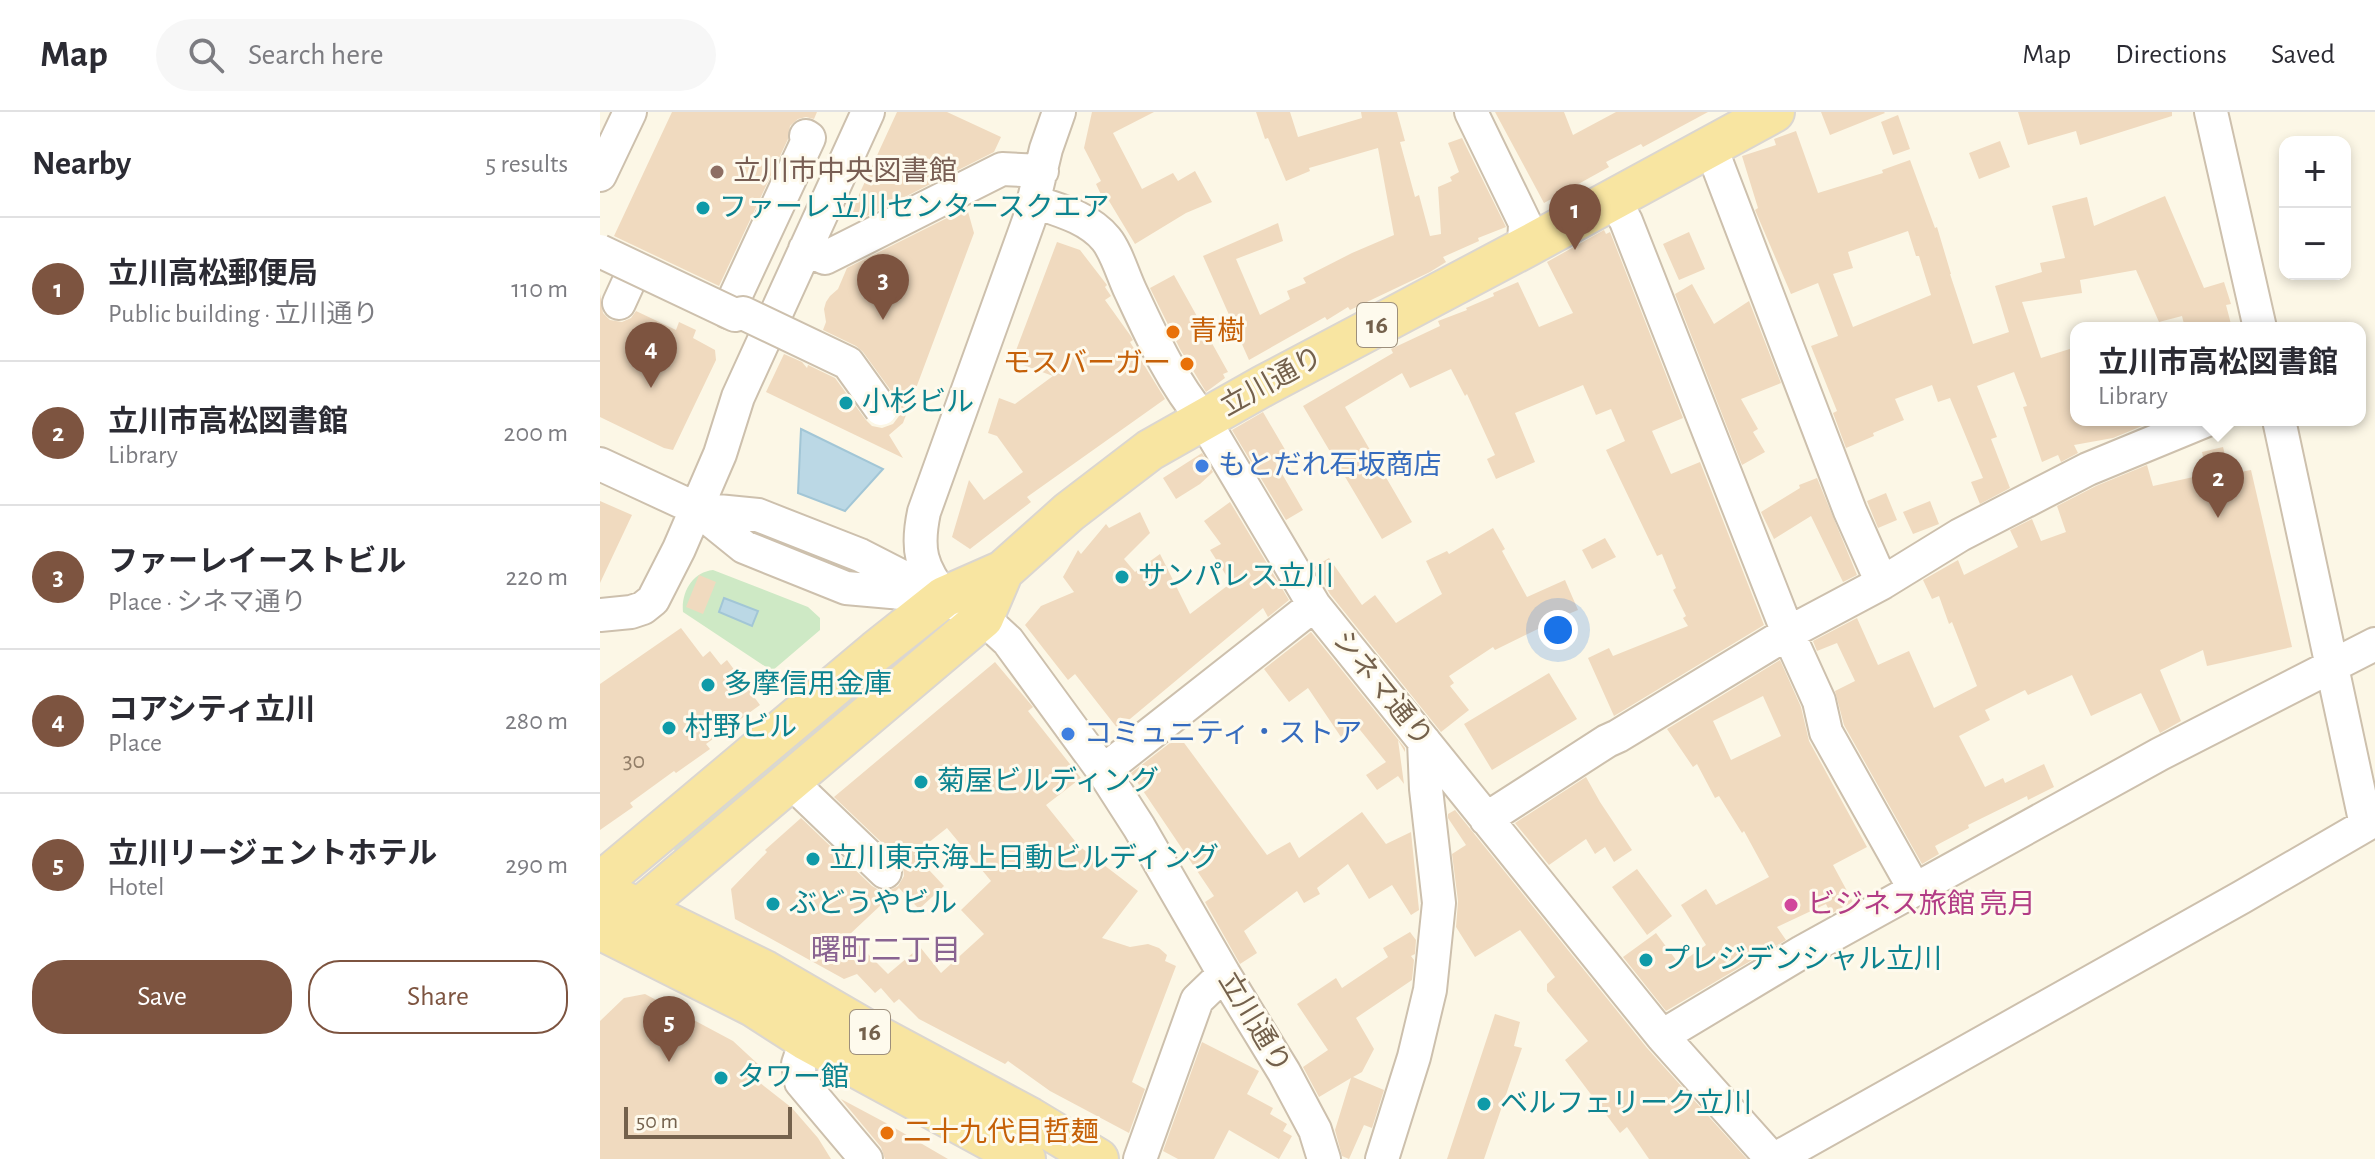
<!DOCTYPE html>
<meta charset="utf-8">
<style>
:root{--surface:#fff;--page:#f7f7f7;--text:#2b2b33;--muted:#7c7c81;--line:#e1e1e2;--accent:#7d5440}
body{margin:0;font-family:"Alegreya Sans","Noto Sans JP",sans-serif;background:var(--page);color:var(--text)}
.controls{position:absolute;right:24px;top:24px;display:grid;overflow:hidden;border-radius:16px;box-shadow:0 4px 12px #0003}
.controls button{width:72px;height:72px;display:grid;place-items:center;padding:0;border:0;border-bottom:2px solid var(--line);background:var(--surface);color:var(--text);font:40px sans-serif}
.scale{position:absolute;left:24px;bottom:20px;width:168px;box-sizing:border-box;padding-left:8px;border:4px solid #74614c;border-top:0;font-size:22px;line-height:28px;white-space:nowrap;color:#74614c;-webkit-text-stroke:6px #fefaed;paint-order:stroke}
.you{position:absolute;left:958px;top:518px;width:28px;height:28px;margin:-20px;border:6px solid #fff;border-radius:50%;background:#1a73e8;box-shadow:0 0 0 12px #1a73e833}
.badge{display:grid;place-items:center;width:52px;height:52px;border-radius:50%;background:var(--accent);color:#fff;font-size:26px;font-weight:700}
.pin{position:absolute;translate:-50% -66px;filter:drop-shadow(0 2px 4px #0008)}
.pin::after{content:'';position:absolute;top:42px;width:28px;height:24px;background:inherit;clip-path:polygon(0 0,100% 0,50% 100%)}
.popup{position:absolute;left:1470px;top:210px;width:296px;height:104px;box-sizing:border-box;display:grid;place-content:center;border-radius:16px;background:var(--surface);filter:drop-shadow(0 2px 6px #0005);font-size:26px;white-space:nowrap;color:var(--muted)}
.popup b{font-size:30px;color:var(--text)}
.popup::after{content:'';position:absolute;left:50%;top:100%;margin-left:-16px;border:16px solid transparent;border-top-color:var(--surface)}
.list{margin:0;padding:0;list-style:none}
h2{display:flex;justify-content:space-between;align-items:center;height:104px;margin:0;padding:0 32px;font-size:34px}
h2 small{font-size:26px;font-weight:400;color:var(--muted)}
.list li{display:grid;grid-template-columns:52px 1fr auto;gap:24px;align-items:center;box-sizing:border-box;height:144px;padding:0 32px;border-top:2px solid var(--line)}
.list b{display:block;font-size:30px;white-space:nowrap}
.list p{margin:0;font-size:26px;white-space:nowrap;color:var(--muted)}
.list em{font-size:26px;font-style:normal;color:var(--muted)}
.actions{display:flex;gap:16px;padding:24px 32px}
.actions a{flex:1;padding:18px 0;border:2px solid var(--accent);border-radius:32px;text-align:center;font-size:28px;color:var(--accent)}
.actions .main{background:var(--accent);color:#fff}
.icon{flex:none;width:44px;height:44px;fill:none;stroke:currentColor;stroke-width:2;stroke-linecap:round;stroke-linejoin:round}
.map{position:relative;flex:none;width:1775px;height:1047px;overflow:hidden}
header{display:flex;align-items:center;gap:48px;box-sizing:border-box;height:112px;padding:0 40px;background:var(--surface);border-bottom:2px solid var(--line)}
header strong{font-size:38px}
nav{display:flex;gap:44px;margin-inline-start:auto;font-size:28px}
.search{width:560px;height:72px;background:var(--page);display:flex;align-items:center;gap:20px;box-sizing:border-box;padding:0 28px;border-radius:44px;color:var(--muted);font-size:30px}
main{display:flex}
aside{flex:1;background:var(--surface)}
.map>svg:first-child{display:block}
.green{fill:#cee9c5}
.water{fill:#bbd8e5;stroke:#a2c6d6;stroke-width:2}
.building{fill:#f0dabf;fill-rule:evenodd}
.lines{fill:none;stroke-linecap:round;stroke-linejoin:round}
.minor-casing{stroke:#cdc0ad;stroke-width:36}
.major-casing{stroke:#dbd6d0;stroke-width:44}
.minor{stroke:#fff;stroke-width:32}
.major{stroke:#f8e5a1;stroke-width:40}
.minor-bridge-casing{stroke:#cdc0ad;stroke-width:36;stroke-linecap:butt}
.minor-bridge{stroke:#fff;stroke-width:32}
.education-dot{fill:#8d6e63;stroke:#fefaed;stroke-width:3}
.culture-dot{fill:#0f9aa8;stroke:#fefaed;stroke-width:3}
.food-dot{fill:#e8710a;stroke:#fefaed;stroke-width:3}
.shop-dot{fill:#3f7fe0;stroke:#fefaed;stroke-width:3}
.hotel-dot{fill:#d1479c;stroke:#fefaed;stroke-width:3}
.labels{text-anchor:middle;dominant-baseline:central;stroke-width:6;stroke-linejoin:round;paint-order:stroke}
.number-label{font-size:24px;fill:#937f69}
.shield{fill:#fefaed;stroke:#9d8f7c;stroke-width:2}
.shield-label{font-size:26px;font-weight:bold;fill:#74614c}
.education-label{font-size:28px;fill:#785e54;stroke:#fefaed;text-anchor:start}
.culture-label{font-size:28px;fill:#0d838f;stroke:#fefaed;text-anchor:start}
.food-label{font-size:28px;fill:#c56008;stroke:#fefaed;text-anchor:start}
.street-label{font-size:28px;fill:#74614c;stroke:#fefaed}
.shop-label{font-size:28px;fill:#366cbe;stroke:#fefaed;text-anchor:start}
.hotel-label{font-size:28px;fill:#b23c85;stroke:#fefaed;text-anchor:start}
.neighbourhood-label{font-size:30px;fill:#896391;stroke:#fefaed}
</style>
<header>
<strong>Map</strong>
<div class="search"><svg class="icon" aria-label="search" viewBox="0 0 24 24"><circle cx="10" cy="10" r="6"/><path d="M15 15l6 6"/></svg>Search here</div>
<nav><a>Map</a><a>Directions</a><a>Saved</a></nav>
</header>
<main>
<aside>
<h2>Nearby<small>5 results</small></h2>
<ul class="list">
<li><span class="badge">1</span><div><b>立川高松郵便局</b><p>Public building · 立川通り</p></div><em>110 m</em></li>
<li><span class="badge">2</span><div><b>立川市高松図書館</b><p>Library</p></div><em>200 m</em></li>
<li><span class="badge">3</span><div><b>ファーレイーストビル</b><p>Place · シネマ通り</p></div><em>220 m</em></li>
<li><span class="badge">4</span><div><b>コアシティ立川</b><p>Place</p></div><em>280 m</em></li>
<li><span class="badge">5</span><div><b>立川リージェントホテル</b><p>Hotel</p></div><em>290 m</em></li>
</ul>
<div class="actions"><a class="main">Save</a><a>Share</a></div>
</aside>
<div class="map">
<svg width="1775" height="1047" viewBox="0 0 1775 1047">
<rect width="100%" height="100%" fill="#fcf7e6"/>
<path class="green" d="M113,458L208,495L220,506V518L172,559L83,500C81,480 93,460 113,458Z
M258,575L261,578L263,585L80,741L68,734Z"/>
<path class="water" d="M201,317L283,357L245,399L198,381Z
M124,486L158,499L152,514L119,500Z"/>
<path class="building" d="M72,0H217L214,7L206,5L198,7L190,14L188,27L119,174L14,124Z
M297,0H347L401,25L394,40L263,106L251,100Z
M492,0H554L513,21L542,77L573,61L578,69L595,59L612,90L586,101L535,132L509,89L505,91L496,72L501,69L484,36Z
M656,0H690L698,25L762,6L761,0H797L805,29L800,30L815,85L819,83L830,124L841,122L838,75L852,69L850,65L859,60L848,31L862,26L906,115L878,126L879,129L843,145L846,150L830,160L750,198L748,195L727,208L725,205L649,248L603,144L678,111L683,129L636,147L660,203L690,187L687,179L706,171L703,166L752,141L794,123L778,36L709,56L710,59L686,69L668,26L665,27Z
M895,0H964L973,23L1016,0H1108L1043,35L1041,32L1006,50L1009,55L944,91Z
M1221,0H1284L1285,1L1230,23Z
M1418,0H1572V4L1480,33L1476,19L1428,33Z
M1298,3L1310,37L1293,43L1281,10Z
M1196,19L1218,81L1283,61L1282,58L1310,48L1335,116L1337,115L1351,162H1350L1373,232L1409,220L1395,174L1442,160L1440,151L1465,146L1452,94L1487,85L1494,114L1565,84L1604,176L1624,170L1631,192L1626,193L1632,216H1585L1582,204L1559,210L1536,158L1480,168L1482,181L1422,190L1441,246L1476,235V308L1554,309L1513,326L1474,333L1478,341L1461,350L1458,343L1442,350L1423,295L1427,294L1414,260L1377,274L1397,325L1391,327L1410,376L1380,392L1371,370L1383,366L1350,286L1338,290L1332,273L1295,287L1304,308L1273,321L1274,324L1246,336L1233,301L1237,299L1211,234L1238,224L1218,171L1191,182L1155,98L1158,96L1142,44L1176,33L1174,27ZM1308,119L1316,144H1319L1331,183L1253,215L1233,162L1253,156L1248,140Z
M1400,29L1410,55L1379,67L1369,41Z
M367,96L374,121L303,311L289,323L303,346L166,280L184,242L202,250L207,256L208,253L235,266L266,308L272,314L282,316L293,312L299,304L300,296L297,287L263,240L256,234L223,218L226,210L224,197L226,190L230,184L238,177L247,156Z
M1004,118L1006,122L1010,120L1083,306L1052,319L1071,362L1100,350L1164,513L1014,604L988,546L1009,536L1013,544L1088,514L1083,506L1086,504L1073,478L1076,476L1062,442L1057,444L1006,338L1025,329L1011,297L996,303L983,273L915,301L935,350L896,367L887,347L895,343L867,282L865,284L851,257L810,276L802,261L745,295L812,410L782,427L703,294L793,241L791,237L840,214L838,209L867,198L866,196L894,184L893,181L918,170L939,215L973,201L947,150Z
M1089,120L1105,157L1079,168L1063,132Z
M457,130L480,138L507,173L505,175L511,184L505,188L530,223L533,228L530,230L565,287L427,385L431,390L370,437L352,425L369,368L384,388L423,360L397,324L388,321L399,286L415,292L453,264L412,249Z
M574,163L628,260L623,262L625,266L606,280L580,237L550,176Z
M1092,172L1114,212L1149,189L1181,271L1141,287L1158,317L1153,320L1165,340L1142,353L1075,182Z
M0,182L3,201L10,208L22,210L31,206L36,199L76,218L79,210L96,218L93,226L115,238L116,248L73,338L64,336L0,305Z
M663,300L687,341L674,348L703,398L686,408L632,318Z
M1623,335L1630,362L1651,358L1692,535L1607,554L1603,538L1560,558L1581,609L1560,621L1541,581L1491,604L1472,563L1428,583L1425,578L1385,598L1390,608L1359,624L1385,675L1403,666L1405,671L1444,652L1454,675L1428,688L1427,684L1368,713L1369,716L1335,734L1339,742L1322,752L1244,613L1235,579L1255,569L1237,531L1217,539L1213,529L1257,506L1278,553L1309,539L1334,596L1377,574L1352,510L1349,512L1339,484L1332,487L1323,468L1358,448L1364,463L1418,435L1410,418L1432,407L1441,429L1466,420L1457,394L1496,374L1547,353L1553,374L1607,362L1602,340Z
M602,341L613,360L600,372L576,387L563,366Z
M1217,366L1257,463L1243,470L1211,404L1174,427L1161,400L1200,376L1199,373Z
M1286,381L1297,408L1278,416L1267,389Z
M0,389L32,403L0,471Z
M1330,389L1339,412L1313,422L1303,400Z
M630,390L689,488L668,505L663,496L518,617L475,562L468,568L425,513L441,494L474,480L463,465L478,438L481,442L506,412L509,416L540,400L550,421L524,447L535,460L560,442L590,502L631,471L610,438L621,432L604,409Z
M893,416L905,437L902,439L927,485L965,468L978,498L939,514L940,516L895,538L893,535L849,564L854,571L850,574L869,598L841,620L730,482L714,455L729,446L762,493L775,483L796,511L842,482L826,449L847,439L849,442Z
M1005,426L1016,445L992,457L982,438Z
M99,463L116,470L103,502L86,495Z
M81,516L103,545L110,539L121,553L127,548L160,593L106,632L110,637L76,661L74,659L30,691L33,695L0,718V572Z
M711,520L805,636V640L798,628L804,672L798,664L777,678L766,663L786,650L756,613L741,625L708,576L689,590L664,557Z
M1180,548L1201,595L1209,629L1267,735L1233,753L1253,790L1231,802L1226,792L1177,815L1186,828L1066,899L1023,845L1056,821L1079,852L1106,833L1081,793L1106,777L1116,793L1169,765L1144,719L1142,721L1119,684L1115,686L1097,652L1093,655L1067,617ZM1163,584L1181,624L1131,648L1113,609Z
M395,550L433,595L428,599L481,666L446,693L479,734L538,779L502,826L530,835L548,832L559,836L567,843L565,849L576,854L532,970L545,977L529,1021L450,979L408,949L405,952L319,907L299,887L294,891L281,876L275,881L257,862L244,867L135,807L131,777L167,740L165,738L201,706L272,774L281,779L290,778L298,774L304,764L303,755L299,747L234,685ZM347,716L391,769L361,798L384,822L341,861L320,835L288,862L249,823L299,776L319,797L344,774L314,742Z
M949,561L977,607L892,658L864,612Z
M579,624L667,743L690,730L699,746L762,700L786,732L811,720L819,798L811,803L792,773L769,787L748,752L717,776L720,782L704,791L697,779L644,819L657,841L640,852L605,790L614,784L531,661Z
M986,665L1000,690L1032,738L1014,750L1005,735L995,742L986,727L949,753L915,711Z
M855,698L1047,936L1147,1047H1049L1027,1015L1020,1021L965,948L988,929L947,879V872L955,865L920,818L875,845L856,815L858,789L852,742L866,733L848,706V702Z
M1037,757L1072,804L1047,823L1012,775Z
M810,820L816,828L815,842L811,844L814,848L812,868L756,906L774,937L762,960L753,965L784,978L772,1016L764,1013L749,1047L742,1044L735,1018L751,966L719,985L703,955L728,938L697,892L736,866L742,876L788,845L783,836Z
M45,882L133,929L159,953L150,963L192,996L218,1026L231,1047H0V909L24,886Z
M895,902L920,910L914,934L922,936L884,1047H847Z
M602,930L659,959L647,982L673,996L670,1002L687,1012L683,1019L692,1024L679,1047L629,1018L614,1047H578L563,1039Z
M241,987L286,1011L348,1047H285L281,1035Z"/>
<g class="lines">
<defs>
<path id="minor" d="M871,0L925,111L924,136
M1611,0L1660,216
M1110,33L1250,399L1282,471
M0,63L30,0
M1013,86L1026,109L1188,521L1219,589L1226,620L1315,778
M435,90C459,98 489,106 506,127C516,139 523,163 530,178C551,223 572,270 604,308L714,493L1062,924L1172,1047
M205,137L225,146L402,57L442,59
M19,191L35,156
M128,200L209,26L206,24
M0,352L97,397L144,435L246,476L325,483
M97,397L158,403L260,443L383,506L408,529L503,659L539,715L624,862L684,960L715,1018L724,1047
M344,485C321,455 316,438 324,400L429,108L446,37L459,0
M0,503L31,500L43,496L53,488L79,437L120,342L138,285L268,0
M503,659L714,493
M190,669L285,760
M886,707L1007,629L1018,624L1188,521L1282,471L1360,423L1488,357L1607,308
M1062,924L1202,840L1560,642L1775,532
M206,928L198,952L201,970L266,1047
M540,1047L597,888L624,862
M782,1047L814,945L830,878L839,791L826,677L824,629
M1175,1047L1642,785L1766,713L1679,308"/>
<path id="major" d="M0,771L276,539L344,485L403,459L469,400L550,338L665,273L924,136L1174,0
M0,778L165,859L277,924L430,1006L498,1047
M40,796L383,506L403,459
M0,817L153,894L206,928L425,1047"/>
</defs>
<use href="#minor" class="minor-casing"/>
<use href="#major" class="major-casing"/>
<use href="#minor" class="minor"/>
<use href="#major" class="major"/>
<defs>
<path id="minor-bridge" d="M0,139L135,203L143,201L248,251L281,297"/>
</defs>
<use href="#minor-bridge" class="minor-bridge-casing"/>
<use href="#minor-bridge" class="minor-bridge"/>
</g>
<circle class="education-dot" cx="117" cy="60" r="8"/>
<g class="culture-dot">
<circle cx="103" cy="96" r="8"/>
<circle cx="246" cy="291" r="8"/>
<circle cx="522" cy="465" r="8"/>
<circle cx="108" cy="573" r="8"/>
<circle cx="69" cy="616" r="8"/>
<circle cx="321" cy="670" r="8"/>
<circle cx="213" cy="747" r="8"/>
<circle cx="173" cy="792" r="8"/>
<circle cx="1046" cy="848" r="8"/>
<circle cx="121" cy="966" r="8"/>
<circle cx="884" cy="992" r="8"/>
</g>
<g class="food-dot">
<circle cx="573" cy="220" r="8"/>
<circle cx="587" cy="252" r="8"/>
<circle cx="287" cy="1021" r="8"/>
</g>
<g class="shop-dot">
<circle cx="602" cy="354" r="8"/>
<circle cx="468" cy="622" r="8"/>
</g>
<circle class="hotel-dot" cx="1191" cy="793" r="8"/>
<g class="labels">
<g class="number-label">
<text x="34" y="649">30</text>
</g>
<g class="shield">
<rect x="757" y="191" width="40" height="44" rx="6"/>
<rect x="250" y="898" width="40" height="44" rx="6"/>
</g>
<g class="shield-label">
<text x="777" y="213">16</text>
<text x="270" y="920">16</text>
</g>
<g class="education-label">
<text x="133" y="60">立川市中央図書館</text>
</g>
<g class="culture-label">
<text x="119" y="96">ファーレ立川センタースクエア</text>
<text x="262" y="291">小杉ビル</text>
<text x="538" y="465">サンパレス立川</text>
<text x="124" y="573">多摩信用金庫</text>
<text x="85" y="616">村野ビル</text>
<text x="337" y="670">菊屋ビルディング</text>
<text x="229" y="747">立川東京海上日動ビルディング</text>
<text x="189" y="792">ぶどうやビル</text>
<text x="1062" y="848">プレジデンシャル立川</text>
<text x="137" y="966">タワー館</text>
<text x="900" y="992">ベルフェリーク立川</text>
</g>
<g class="food-label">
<text x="589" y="220">青樹</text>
<text x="571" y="252" text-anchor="end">モスバーガー</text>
<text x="303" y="1021">二十九代目哲麺</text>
</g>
<g class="street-label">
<text transform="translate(672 270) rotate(-29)">立川通り</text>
<text transform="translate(782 577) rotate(51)">シネマ通り</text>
<text transform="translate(654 911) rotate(59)">立川通り</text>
</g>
<g class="shop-label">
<text x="618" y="354">もとだれ石坂商店</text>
<text x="484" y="622">コミュニティ・ストア</text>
</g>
<g class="hotel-label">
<text x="1207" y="793">ビジネス旅館 亮月</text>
</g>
<g class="neighbourhood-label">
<text x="286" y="839">曙町二丁目</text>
</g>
</g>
</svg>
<div class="controls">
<button>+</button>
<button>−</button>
</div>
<div class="scale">50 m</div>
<div class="you"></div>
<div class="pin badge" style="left:975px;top:138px">1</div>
<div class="pin badge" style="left:1618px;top:406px">2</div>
<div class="popup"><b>立川市高松図書館</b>Library</div>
<div class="pin badge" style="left:283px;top:208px">3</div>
<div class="pin badge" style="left:51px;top:276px">4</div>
<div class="pin badge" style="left:69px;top:950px">5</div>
</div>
</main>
